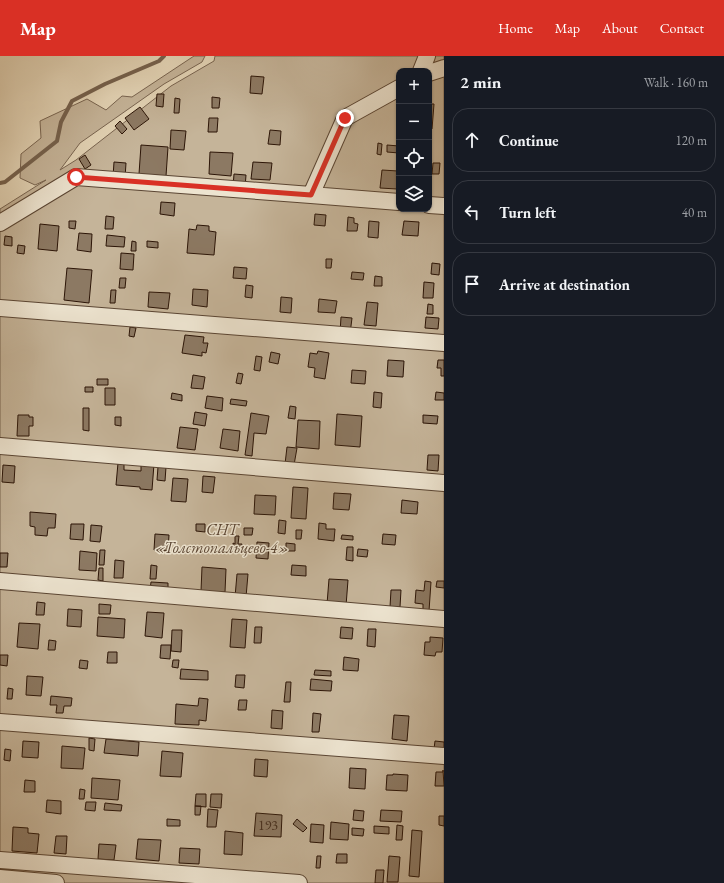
<!DOCTYPE html>
<meta charset="utf-8">
<style>
:root{--surface:#171b24;--page:#242831;--text:#f1f3f6;--muted:#9ea1a6;--line:#363941;--accent:#d93025}
body{margin:0;font-family:"EB Garamond",serif;background:var(--page);color:var(--text)}
.controls{position:absolute;right:12px;top:12px;display:grid;overflow:hidden;border-radius:8px;box-shadow:0 1px 3px #0004}
.controls button{width:36px;height:36px;display:grid;place-items:center;padding:0;border:0;border-bottom:1px solid var(--line);background:var(--surface);color:var(--text);font:20px sans-serif}
.stop{position:absolute;width:12px;height:12px;margin:-9px;border:3px solid #d93025;border-radius:50%;background:#fff}
.stop.end{background:#d93025;border-color:#fff;box-shadow:0 1px 4px #0008}
.list{margin:0;padding:0;list-style:none}
h2{display:flex;justify-content:space-between;align-items:center;height:52px;margin:0;padding:0 16px;font-size:17px}
h2 small{font-size:13px;font-weight:400;color:var(--muted)}
.list li{display:grid;grid-template-columns:26px 1fr auto;gap:12px;align-items:center;box-sizing:border-box;height:64px;margin:0 8px 8px;padding:0 8px;border:1px solid var(--line);border-radius:16px}
.list b{display:block;font-size:15px;white-space:nowrap}
.list em{font-size:13px;font-style:normal;color:var(--muted)}
.icon{flex:none;width:22px;height:22px;fill:none;stroke:currentColor;stroke-width:2;stroke-linecap:round;stroke-linejoin:round}
.map{position:relative;flex:none;width:444px;height:827px;overflow:hidden}
header{display:flex;align-items:center;gap:24px;box-sizing:border-box;height:56px;padding:0 20px;background:var(--accent);color:#fff}
header strong{font-size:19px}
nav{display:flex;gap:22px;margin-inline-start:auto;font-size:14px}
main{display:flex}
aside{flex:1;background:var(--surface)}
.map>svg:first-child{display:block}
.green{fill:#c5b499;stroke:#786450;fill-rule:evenodd}
.lines{fill:none;stroke-linecap:round;stroke-linejoin:round}
.stream{stroke:#75614d;stroke-width:4}
.building{fill:#8c7963;stroke:#2c1507}
.minor-casing{stroke:#5a4533;stroke-width:18}
.minor{stroke:#ede4d0;stroke-width:16}
.route{stroke:#d93025;stroke-width:5}
.labels{text-anchor:middle;dominant-baseline:central;stroke-width:3;stroke-linejoin:round;paint-order:stroke}
.number-label{font-size:14px;fill:#442e1e}
.park-label{font-size:16px;font-style:italic;fill:#5a4533;stroke:#ede4d0}
</style>
<header>
<strong>Map</strong>
<nav><a>Home</a><a>Map</a><a>About</a><a>Contact</a></nav>
</header>
<main>
<div class="map">
<svg width="444" height="827" viewBox="0 0 444 827">
<rect width="100%" height="100%" fill="#e4d5b7"/>
<filter id="stains"><feTurbulence type="fractalNoise" baseFrequency=".005" numOctaves="4"/><feColorMatrix values="0 0 0 0 .2 0 0 0 0 .09 0 0 0 0 .02 0 0 0 .5 -.17"/></filter>
<radialGradient id="worn" r=".72"><stop offset=".6" stop-color="#630" stop-opacity="0"/><stop offset="1" stop-color="#630" stop-opacity=".3"/></radialGradient>
<path class="green" d="M194,0H205L202,6L164,28L80,87L60,114L76,104L171,30L214,5L215,0H444V827H0V153L46,124L35,129L20,122L21,98L41,82L40,65L87,43L106,54L122,40L132,41ZM399,15H429V153H399Z"/>
<g class="lines">
<path class="stream" d="M0,127L5,126L57,85L61,66L72,45L105,28L159,5L164,0"/>
</g>
<path class="building" d="M251,20L264,21L262,38L250,37Z
M157,38H164L163,51L156,50Z
M212,41L220,42L219,52H212Z
M175,42L180,43L179,57H174Z
M429,48H434L432,73H429Z
M140,51L149,63L134,74L125,62Z
M209,62H218L217,76H208Z
M120,65L127,73L122,78L115,70Z
M171,74L186,75L184,94L170,93Z
M270,74L281,75L280,89L268,88Z
M378,87L382,88L381,99L377,98Z
M141,89L168,91L166,120L139,118Z
M387,89L399,90V97L387,96Z
M210,96L233,97L231,120L209,118Z
M85,99L91,109L85,113L79,103Z
M114,106L126,107L125,122L113,121Z
M253,106L272,107L270,124L251,123Z
M433,107H440L439,118H432Z
M382,114L398,115L397,133L380,132Z
M234,118L246,119L245,132L233,131Z
M161,146L175,147L174,160L160,158Z
M315,158L326,159L325,170L314,169Z
M106,160L114,161L113,173H105Z
M348,161L354,162V167L358,168L357,175H347Z
M69,165H76L75,173L69,172Z
M369,165L379,166L378,182L368,181Z
M404,165L419,166L418,180L402,179Z
M40,168L59,170L57,195L38,193Z
M197,169L209,170V175L216,176L214,199L187,197L189,173L196,174Z
M79,177L92,178L91,196L77,194Z
M107,179L125,181L124,191L106,190Z
M5,180L12,181V190L4,189Z
M132,185L136,186V195H131Z
M147,185L158,186V192L147,191Z
M18,189L25,190L24,198L17,197Z
M121,197L134,198L133,214L120,213Z
M326,203H332L331,212H326Z
M432,207L440,208L439,219L431,218Z
M234,211L247,212L246,223L233,222Z
M67,212L92,214L89,247L64,244Z
M352,216L364,217L363,224L351,223Z
M375,220L382,221V230H374Z
M120,222H126L125,232H119Z
M424,226L434,227L433,242H423Z
M246,229L253,230L252,242L245,241Z
M193,233L208,234L207,251L192,249Z
M111,234H116L115,247H110Z
M149,236L170,237L168,253L148,251Z
M281,241L292,242L291,257L280,256Z
M319,243L337,245L335,257L318,256Z
M367,246L378,247L376,270L364,269Z
M428,248L433,249V258H427Z
M341,261L352,262L350,278L340,277Z
M426,261L439,262L438,273L425,272Z
M130,271L136,272L134,281L129,280Z
M185,279L204,281L203,287H208L206,297L202,296V300L182,297Z
M318,295L329,297L325,323L314,321L315,312L308,311L310,297L317,298Z
M271,296L280,298L278,308L269,306Z
M256,300L262,301L260,315L254,314Z
M388,304L404,305L403,321L387,320Z
M438,304H444V320H441V312H437Z
M352,314L366,315L365,328L351,327Z
M238,317L243,318L241,328L236,327Z
M193,319L205,321L203,333L191,332Z
M97,323H108V329H97Z
M85,331H93V336H85Z
M105,332H115V349H105Z
M374,336L382,337L381,352L373,351Z
M436,336L444,337V344H435Z
M172,337L182,339V345L171,343Z
M207,340L223,342L222,355L205,352Z
M231,343L247,345L246,350L230,348Z
M290,350L296,351L295,363L288,362Z
M83,352H89V375L83,374Z
M195,356L207,358L205,370L193,368Z
M251,357L269,360L266,378L254,377L252,400L245,399Z
M337,358L362,360L360,391L335,389Z
M18,359H29V361H33V370H29V380H17Z
M423,359L438,360L437,368L423,367Z
M115,361H121V370L115,369Z
M298,364L320,365L319,393L296,391Z
M180,371L198,373L195,394L177,392Z
M223,373L240,375L238,395L220,392Z
M287,391L297,392L294,409L285,408Z
M428,399H439L438,415L427,414Z
M118,407L124,408V414L141,415V407L154,408L152,434L140,433V431L116,429Z
M3,409L15,410L14,427L2,426Z
M158,411H166L165,425L157,424Z
M203,420L215,421L213,437L202,436Z
M173,422L188,423L186,446L171,445Z
M293,431L308,432L306,463L291,462Z
M334,437L351,438L349,454L333,453Z
M255,439L276,440L275,459L254,458Z
M402,444L418,446L417,458L401,457Z
M30,456L56,458L55,472H48L47,480L35,479V471L30,470Z
M279,464L286,465L285,478L278,477Z
M319,467L326,468V473H335L334,485L318,483Z
M71,468H84L83,484L70,483Z
M196,468H205V476L196,475Z
M91,469L102,470L100,486L90,485Z
M244,472H253L252,479H244Z
M296,474H302L301,483H296Z
M155,478L169,479L168,495L154,494Z
M383,478L396,479L395,489L382,488Z
M342,479L353,480V484L341,483Z
M235,480H239L238,488H242V493H238L237,495H234V493H233V487L235,488Z
M257,486L269,487L268,503L256,502Z
M286,487L295,488V495H286Z
M347,491H353V505L346,504Z
M358,493L368,494L367,501L357,500Z
M100,494H105L104,509H99Z
M80,495L97,497L96,515L79,514Z
M0,497H8L7,511H0Z
M115,504L124,505L123,522H114Z
M151,509L157,510L156,523H150Z
M292,509L306,510V520L291,519Z
M202,511L226,513L225,536L201,535Z
M99,512H103V525L98,524Z
M237,518H248L246,541H235Z
M329,523L348,524L346,550L327,548Z
M425,525L431,526L429,555H423V548L415,547L416,534L424,535Z
M437,525H444V532L436,531Z
M151,526L168,527V536L150,534Z
M391,534H401L400,551H390Z
M37,546L45,547L44,559H36Z
M99,548L111,549L110,558H99Z
M68,553L82,554L81,571L67,570Z
M147,556L164,557L162,582L145,580Z
M98,561L125,563L124,582L97,580Z
M232,563L247,564L245,592L230,591Z
M19,567L40,568L38,593L17,591Z
M255,571H262L261,587H254Z
M341,571L353,572L352,583L340,582Z
M368,573H376L375,591L367,590Z
M172,574H182L181,596L171,595Z
M430,581L443,582L442,596H436L435,600L424,599L425,586H430Z
M49,584L56,585L55,594H48Z
M161,589H171L170,603L160,602Z
M108,596H117V607H107Z
M0,599H8L7,610L0,609Z
M344,601L359,603L358,615L343,614Z
M80,604L88,605L87,613L79,612Z
M173,604H179L178,612L172,611Z
M181,613L208,615V624L180,623Z
M315,614L331,615V620L314,619Z
M236,619H245L244,632L235,631Z
M27,620L43,621L41,640L26,639Z
M311,623L332,625L331,635L310,634Z
M286,626H291L290,646H284Z
M8,632L13,633L12,643H7Z
M51,640L72,642L71,650H64L63,657H56L57,649H50Z
M199,642L208,643L206,665L199,664V669L175,668L176,648L198,650Z
M239,644H247L246,654H238Z
M272,654L283,655L282,673L271,672Z
M313,657L321,658L319,676H312Z
M394,659L409,660L407,685L392,683Z
M89,682L95,683L94,695L89,694Z
M106,683L139,686L138,700L104,697Z
M23,685L39,686L38,702L22,701Z
M435,685L444,686V693H434Z
M62,690L85,692L83,713L61,712Z
M5,693L11,694L10,705L4,704Z
M162,695L183,697L181,721L160,720Z
M255,703L268,704L267,721L254,720Z
M350,712L366,713L365,733L349,732Z
M443,714L444,730H435L436,716H443Z
M393,718L408,719L407,735L386,734L387,719H393Z
M92,722L120,724L118,744L91,742Z
M25,724L35,725V736H24Z
M80,733L85,734L84,743H79Z
M196,738H206V751L195,750Z
M211,738H222L221,752L210,751Z
M47,744L61,745V758L46,756Z
M86,746H96L95,755L85,754Z
M105,747L122,749L121,755L104,754Z
M195,750H201L200,759H195Z
M208,753L218,754L216,771H207Z
M354,754L364,755L363,765L353,764Z
M381,754L402,755L401,766L380,765Z
M256,757L282,759L281,781L254,780Z
M439,760H444V770L439,769Z
M167,763L180,764V770H167Z
M297,763L307,772L303,776L293,768Z
M331,766L349,768L348,784L330,783Z
M311,768L324,769L323,787L310,786Z
M397,769L403,770L402,784H396Z
M374,770L389,771V778L374,777Z
M13,771L28,772V777L39,778L37,797L12,795Z
M352,772L364,773L363,780L352,779Z
M412,774L422,775L419,821L409,820Z
M225,775L243,777L242,799L224,798Z
M56,780H67L66,798L54,797Z
M138,783L161,784L159,805L136,803Z
M99,788L116,789L114,804L98,803Z
M180,792L200,793L199,808L179,807Z
M337,798H347V807H336Z
M317,800H321L320,812H316Z
M389,800L400,801L398,826H387Z
M376,814H384L383,827H375Z"/>
<g class="lines">
<defs>
<path id="minor" d="M421,15L427,0
M429,17L444,12
M399,32L345,62L311,139L399,146
M429,149L444,150
M0,167L76,121L311,139
M0,252L444,287
M0,390L444,427
M0,525L444,563
M0,666L444,700
M0,804L299,827
M0,822L56,827"/>
</defs>
<use href="#minor" class="minor-casing"/>
<use href="#minor" class="minor"/>
</g>
<g class="lines">
<path class="route" d="M76,121L311,139L345,62"/>
</g>
<g class="labels">
<g class="number-label">
<text x="268" y="769">193</text>
</g>
<g class="park-label">
<text x="222" y="473">СНТ<tspan x="222" dy="18">«Толстопальцево-4»</tspan></text>
</g>
</g>
<rect width="100%" height="100%" filter="url(#stains)"/>
<rect width="100%" height="100%" fill="url(#worn)"/>
</svg>
<div class="controls">
<button>+</button>
<button>−</button>
<button><svg class="icon" aria-label="locate" viewBox="0 0 24 24"><circle cx="12" cy="12" r="6"/><path d="M12 2v4M12 18v4M2 12h4M18 12h4"/></svg></button>
<button><svg class="icon" aria-label="layers" viewBox="0 0 24 24"><path d="M12 4l9 5-9 5-9-5zM3 14l9 5 9-5"/></svg></button>
</div>
<div class="stop" style="left:76px;top:121px"></div>
<div class="stop end" style="left:345px;top:62px"></div>
</div>
<aside>
<h2>2 min<small>Walk · 160 m</small></h2>
<ul class="list">
<li><svg class="icon" aria-label="ahead" viewBox="0 0 24 24"><path d="M12 20V5M6 11l6-6 6 6"/></svg><div><b>Continue</b></div><em>120 m</em></li>
<li><svg class="icon" aria-label="left" viewBox="0 0 24 24"><path d="M17 20v-9H6M10 6l-5 5 5 5"/></svg><div><b>Turn left</b></div><em>40 m</em></li>
<li><svg class="icon" aria-label="arrive" viewBox="0 0 24 24"><path d="M6 21V4h12l-3 4 3 4H6"/></svg><div><b>Arrive at destination</b></div></li>
</ul>
</aside>
</main>
